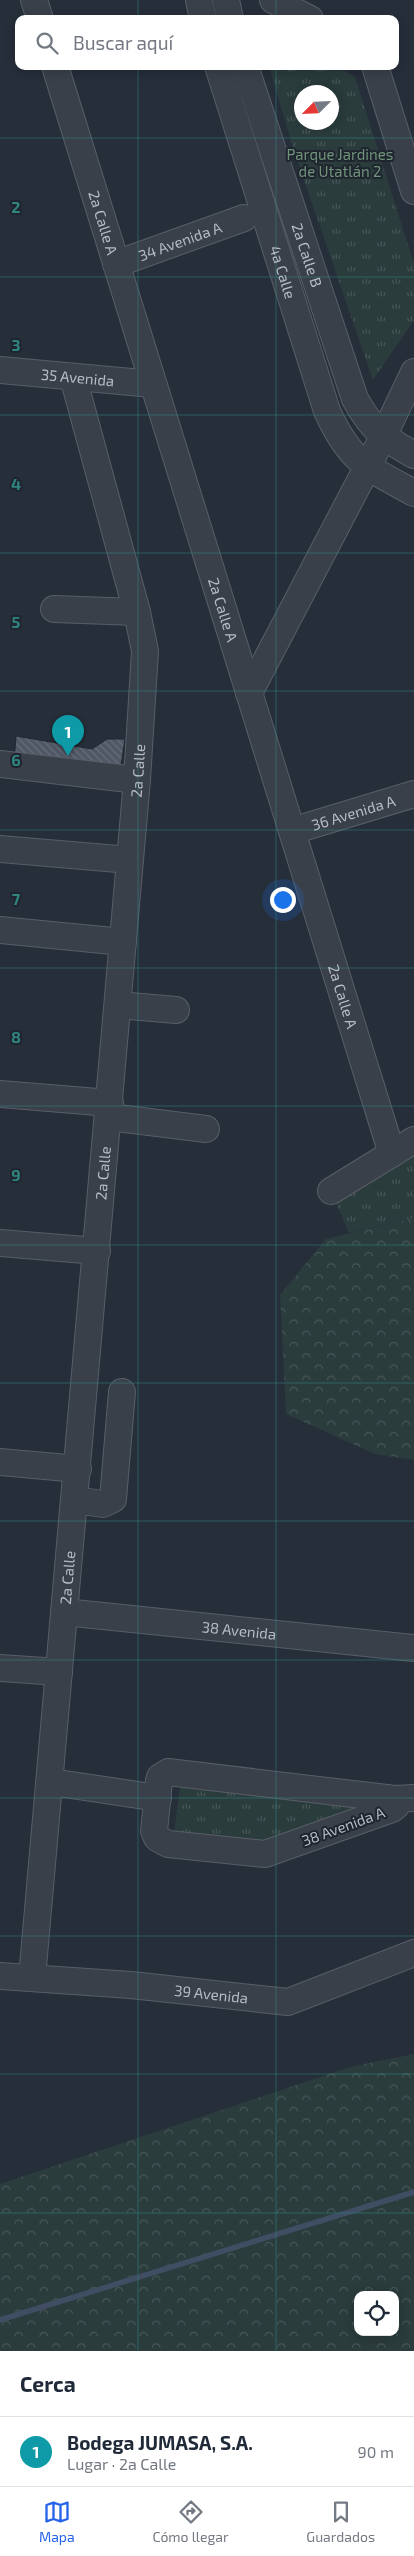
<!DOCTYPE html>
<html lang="es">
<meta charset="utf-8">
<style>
:root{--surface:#fff;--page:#f2f2f3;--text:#1f2937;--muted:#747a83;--line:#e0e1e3;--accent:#2563eb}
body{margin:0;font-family:"Exo 2",sans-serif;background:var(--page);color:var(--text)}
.controls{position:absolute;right:15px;bottom:15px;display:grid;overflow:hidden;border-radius:10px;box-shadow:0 2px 12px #0003}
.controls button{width:45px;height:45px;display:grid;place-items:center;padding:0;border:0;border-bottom:1px solid var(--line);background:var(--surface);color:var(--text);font:25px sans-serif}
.compass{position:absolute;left:294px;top:85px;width:45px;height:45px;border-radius:50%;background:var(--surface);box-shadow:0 2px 12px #0003;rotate:246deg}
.you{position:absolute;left:282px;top:899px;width:18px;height:18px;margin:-12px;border:4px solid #fff;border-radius:50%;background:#1a73e8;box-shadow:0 0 0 8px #1a73e833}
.badge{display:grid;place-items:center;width:32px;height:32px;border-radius:50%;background:var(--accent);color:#fff;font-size:16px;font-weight:700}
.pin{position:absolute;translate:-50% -41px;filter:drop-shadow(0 1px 2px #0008)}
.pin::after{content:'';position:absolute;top:26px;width:18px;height:15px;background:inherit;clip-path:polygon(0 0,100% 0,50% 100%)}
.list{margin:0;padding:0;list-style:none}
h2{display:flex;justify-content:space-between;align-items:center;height:65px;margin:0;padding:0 20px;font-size:21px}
h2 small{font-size:16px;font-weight:400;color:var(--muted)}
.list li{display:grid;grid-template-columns:32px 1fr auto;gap:15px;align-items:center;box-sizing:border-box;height:70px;padding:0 20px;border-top:1px solid var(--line)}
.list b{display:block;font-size:19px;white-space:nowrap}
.list p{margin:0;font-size:16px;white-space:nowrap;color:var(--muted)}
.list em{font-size:16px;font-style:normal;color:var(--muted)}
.icon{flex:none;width:28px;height:28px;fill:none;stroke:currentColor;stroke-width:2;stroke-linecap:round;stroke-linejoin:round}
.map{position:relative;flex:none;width:414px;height:2351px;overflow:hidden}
.search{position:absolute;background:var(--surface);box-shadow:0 2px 12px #0003;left:15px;right:15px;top:15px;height:55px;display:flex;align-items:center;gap:12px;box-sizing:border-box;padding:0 18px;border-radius:10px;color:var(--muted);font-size:19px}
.sheet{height:135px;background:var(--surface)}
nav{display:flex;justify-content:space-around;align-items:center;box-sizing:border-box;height:70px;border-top:1px solid var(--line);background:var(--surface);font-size:14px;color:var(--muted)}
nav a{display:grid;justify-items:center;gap:2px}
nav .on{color:var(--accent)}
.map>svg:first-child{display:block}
.forest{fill:url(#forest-crowns);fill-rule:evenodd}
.park{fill:url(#park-tufts);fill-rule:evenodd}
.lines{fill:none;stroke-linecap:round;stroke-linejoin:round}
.stream{stroke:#404d63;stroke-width:5.5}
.building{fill:url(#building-back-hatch);stroke:#212731}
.minor-casing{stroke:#585e68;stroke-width:28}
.minor{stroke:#3a404a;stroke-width:26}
.grid{fill:none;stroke:#308480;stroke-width:1;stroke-opacity:0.55}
.labels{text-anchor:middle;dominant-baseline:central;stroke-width:4;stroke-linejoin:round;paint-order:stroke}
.park-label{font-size:15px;fill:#709379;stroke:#1f252f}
.street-label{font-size:15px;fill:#b6bbc6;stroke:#1f252f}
.grid-label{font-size:16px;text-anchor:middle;font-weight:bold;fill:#308480;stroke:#1f252f;stroke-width:4;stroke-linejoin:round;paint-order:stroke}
</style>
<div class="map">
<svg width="414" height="2351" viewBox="0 0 414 2351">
<defs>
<pattern id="forest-crowns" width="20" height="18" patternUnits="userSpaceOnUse" patternTransform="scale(1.25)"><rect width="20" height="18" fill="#2b3c3d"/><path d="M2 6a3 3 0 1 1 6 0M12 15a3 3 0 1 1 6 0" fill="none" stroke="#485658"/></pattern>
<pattern id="park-tufts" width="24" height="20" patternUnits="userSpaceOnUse" patternTransform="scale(1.25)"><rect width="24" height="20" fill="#2b3c3d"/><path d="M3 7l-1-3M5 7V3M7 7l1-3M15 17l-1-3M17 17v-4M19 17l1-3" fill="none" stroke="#485658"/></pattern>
<pattern id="building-back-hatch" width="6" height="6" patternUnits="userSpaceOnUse" patternTransform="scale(1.25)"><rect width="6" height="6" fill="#505865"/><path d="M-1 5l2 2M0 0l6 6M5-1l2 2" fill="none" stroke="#676e7a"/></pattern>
</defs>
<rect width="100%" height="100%" fill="#262e3a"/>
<path class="forest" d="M414,1218V1460L375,1454L286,1414L280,1295L326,1239Z
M414,2054V2351H0V2184L350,2067ZM358,2295H395V2332H358Z"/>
<path class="park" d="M269,66H337L355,77L414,264V320L373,380L295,154ZM332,92V122H302V92Z
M414,1140V1218L349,1233L331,1191Z
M181,1781L373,1803L266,1844L174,1833Z"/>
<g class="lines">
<path class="stream" d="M0,2320L414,2192"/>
</g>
<path class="building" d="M16,736L92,749L107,739H125L120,772L14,763Z"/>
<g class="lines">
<defs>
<g id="minor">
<path d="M34,0L40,19"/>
<path d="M199,0L203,19"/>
<path d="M226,0L230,19"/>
<path d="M273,0L310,19"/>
<path id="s1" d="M55,66L392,1154"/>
<path id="s2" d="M218,66L327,411C350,462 367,467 414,493"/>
<path id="s3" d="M245,66L355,399C372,430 384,438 414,455"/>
<path d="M375,66L414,191"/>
<path id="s4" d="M116,264L244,218"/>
<path id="s5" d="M0,370L153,384"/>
<path d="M54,609L137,612"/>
<path d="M249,693L383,437L414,372"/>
<path d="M0,764L137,780"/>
<path id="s6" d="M292,831L414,794"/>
<path d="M0,849L130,860"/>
<path d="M0,930L123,942"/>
<path d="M118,1005L176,1010"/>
<path d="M0,1094L110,1103"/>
<path d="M109,1117L206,1129"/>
<path d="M331,1191L414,1140"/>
<path d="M0,1243L97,1251"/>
<path d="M0,1462L78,1469"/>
<path d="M74,1500L103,1504L113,1499L122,1392"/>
<path id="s7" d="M64,1612L414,1648"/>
<path d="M0,1668L59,1672"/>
<path d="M51,1782L158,1798"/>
<path d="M395,1799L396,1806L392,1809L265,1854L168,1844L157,1838L154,1831L159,1781L160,1777L168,1772L395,1799L414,1798"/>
<path id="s8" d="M0,1976L131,1985L288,2002L414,1953"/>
<path id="s9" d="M32,1978L137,780L145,651L137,612L73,377"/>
</g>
</defs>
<use href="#minor" class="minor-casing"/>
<use href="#minor" class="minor"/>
</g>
<path class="grid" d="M138,0V19M276,0V19M138,66V2351M276,66V2351M0,138H414M0,277H414M0,415H414M0,553H414M0,691H414M0,830H414M0,968H414M0,1106H414M0,1245H414M0,1383H414M0,1521H414M0,1660H414M0,1798H414M0,1936H414M0,2074H414M0,2213H414"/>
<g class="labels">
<g class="park-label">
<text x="340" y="154">Parque Jardines<tspan x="340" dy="17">de Utatlán 2</tspan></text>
</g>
<g class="street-label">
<text stroke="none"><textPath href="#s1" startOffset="164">2a Calle A</textPath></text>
<text stroke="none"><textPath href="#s4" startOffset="68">34 Avenida A</textPath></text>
<text stroke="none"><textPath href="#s3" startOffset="199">2a Calle B</textPath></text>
<text stroke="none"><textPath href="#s2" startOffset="216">4a Calle</textPath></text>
<text stroke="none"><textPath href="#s5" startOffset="78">35 Avenida</textPath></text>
<text stroke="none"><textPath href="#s1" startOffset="569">2a Calle A</textPath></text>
<text stroke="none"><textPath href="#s9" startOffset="1212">2a Calle</textPath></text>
<text stroke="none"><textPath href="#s6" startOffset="64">36 Avenida A</textPath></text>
<text stroke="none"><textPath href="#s1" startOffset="974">2a Calle A</textPath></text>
<text stroke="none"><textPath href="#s9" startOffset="808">2a Calle</textPath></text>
<text stroke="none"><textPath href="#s9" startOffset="402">2a Calle</textPath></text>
<text stroke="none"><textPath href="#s7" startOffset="176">38 Avenida</textPath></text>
<text transform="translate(343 1826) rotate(-20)">38 Avenida A</text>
<text stroke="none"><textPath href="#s8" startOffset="212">39 Avenida</textPath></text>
</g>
</g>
<g class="grid-label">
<text x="16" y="213">2</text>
<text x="16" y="351">3</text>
<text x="16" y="490">4</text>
<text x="16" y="628">5</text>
<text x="16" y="766">6</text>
<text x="16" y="905">7</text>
<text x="16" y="1043">8</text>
<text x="16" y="1181">9</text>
</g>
</svg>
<div class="controls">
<button><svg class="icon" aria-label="locate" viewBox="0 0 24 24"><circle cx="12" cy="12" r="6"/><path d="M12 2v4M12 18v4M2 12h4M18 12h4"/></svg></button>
</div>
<svg class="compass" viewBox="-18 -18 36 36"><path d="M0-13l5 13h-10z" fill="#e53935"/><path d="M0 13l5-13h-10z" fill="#747a83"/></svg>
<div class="you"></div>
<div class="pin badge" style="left:68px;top:756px;background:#0f9aa8">1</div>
<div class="search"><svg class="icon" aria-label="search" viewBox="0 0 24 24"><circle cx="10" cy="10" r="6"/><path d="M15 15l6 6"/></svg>Buscar aquí</div>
</div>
<section class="sheet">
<h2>Cerca<small></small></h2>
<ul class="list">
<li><span class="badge" style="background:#0f9aa8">1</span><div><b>Bodega JUMASA, S.A.</b><p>Lugar · 2a Calle</p></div><em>90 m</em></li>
</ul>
</section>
<nav>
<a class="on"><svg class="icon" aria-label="map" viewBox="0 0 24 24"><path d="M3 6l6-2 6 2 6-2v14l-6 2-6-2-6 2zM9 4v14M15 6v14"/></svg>Mapa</a>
<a><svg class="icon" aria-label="directions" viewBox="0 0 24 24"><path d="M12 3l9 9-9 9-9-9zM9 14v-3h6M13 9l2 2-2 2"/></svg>Cómo llegar</a>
<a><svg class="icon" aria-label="saved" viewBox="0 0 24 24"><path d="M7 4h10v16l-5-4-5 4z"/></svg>Guardados</a>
</nav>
